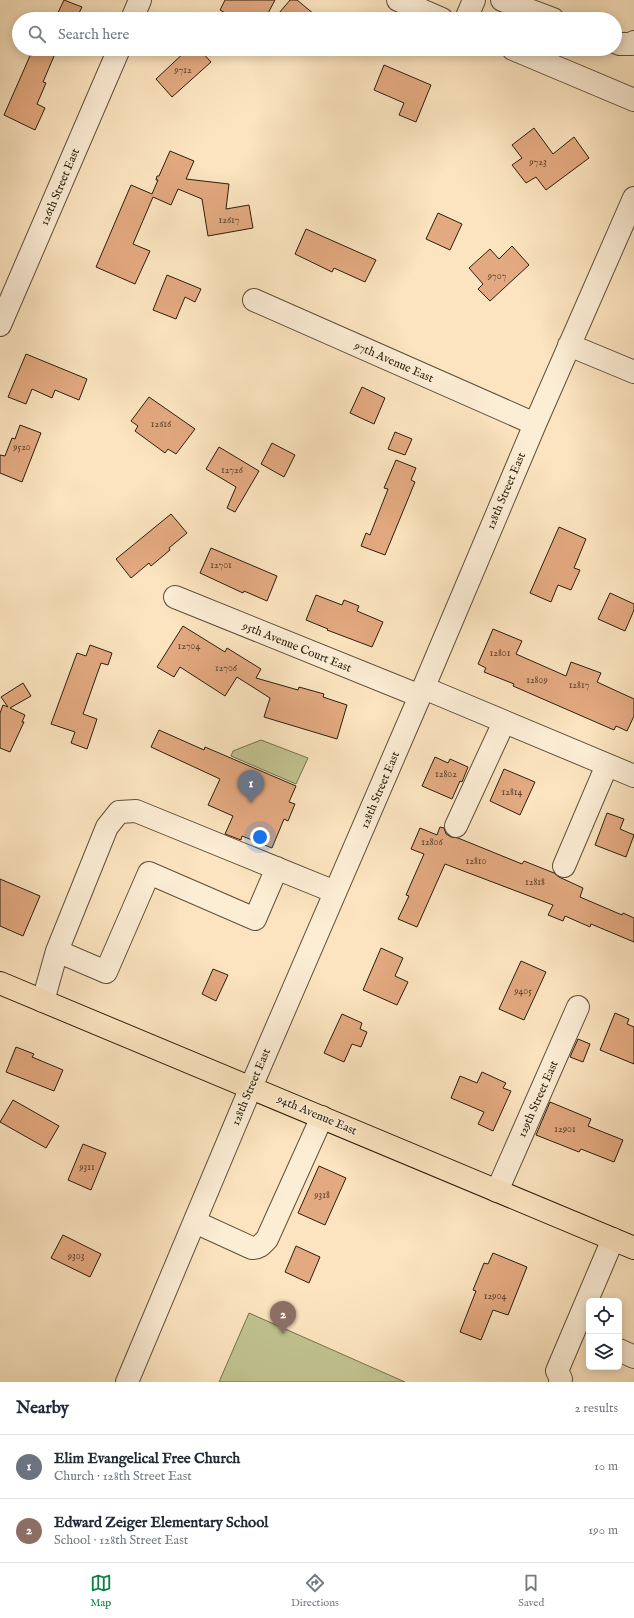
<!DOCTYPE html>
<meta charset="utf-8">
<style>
:root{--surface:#fff;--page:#f6f6f7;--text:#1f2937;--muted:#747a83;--line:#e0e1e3;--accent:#0b8043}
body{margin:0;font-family:"IM FELL English",serif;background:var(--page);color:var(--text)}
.controls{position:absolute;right:12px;bottom:12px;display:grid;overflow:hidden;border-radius:6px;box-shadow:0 2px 10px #0003}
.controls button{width:36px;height:36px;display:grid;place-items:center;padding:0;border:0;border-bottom:1px solid var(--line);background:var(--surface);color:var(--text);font:20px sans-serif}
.you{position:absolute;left:260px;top:837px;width:14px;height:14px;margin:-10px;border:3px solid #fff;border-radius:50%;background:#1a73e8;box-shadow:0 0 0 6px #1a73e833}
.badge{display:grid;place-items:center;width:26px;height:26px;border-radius:50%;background:var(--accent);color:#fff;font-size:13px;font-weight:700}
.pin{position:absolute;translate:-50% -33px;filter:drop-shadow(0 1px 2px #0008)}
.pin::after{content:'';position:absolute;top:21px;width:14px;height:12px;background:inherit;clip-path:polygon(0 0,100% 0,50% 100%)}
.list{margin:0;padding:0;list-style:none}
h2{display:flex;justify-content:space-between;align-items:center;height:52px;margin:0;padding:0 16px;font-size:17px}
h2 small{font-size:13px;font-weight:400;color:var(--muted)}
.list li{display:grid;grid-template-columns:26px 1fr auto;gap:12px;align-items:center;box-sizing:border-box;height:64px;padding:0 16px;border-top:1px solid var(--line)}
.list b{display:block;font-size:15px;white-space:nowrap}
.list p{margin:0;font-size:13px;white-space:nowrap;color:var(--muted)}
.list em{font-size:13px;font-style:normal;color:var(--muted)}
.icon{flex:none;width:22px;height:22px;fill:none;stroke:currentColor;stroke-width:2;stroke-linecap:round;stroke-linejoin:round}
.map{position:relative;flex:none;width:634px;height:1382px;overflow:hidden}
.search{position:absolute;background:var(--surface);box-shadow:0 2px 10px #0003;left:12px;right:12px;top:12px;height:44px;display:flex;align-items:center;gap:10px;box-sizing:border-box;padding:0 14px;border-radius:22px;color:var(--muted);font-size:15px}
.sheet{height:180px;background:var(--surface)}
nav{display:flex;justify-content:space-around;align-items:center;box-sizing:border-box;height:56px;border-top:1px solid var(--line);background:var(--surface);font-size:11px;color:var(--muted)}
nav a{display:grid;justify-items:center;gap:2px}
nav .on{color:var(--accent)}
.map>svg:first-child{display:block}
.green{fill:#c1c390;stroke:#76714f}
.building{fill:#e3a980;stroke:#2b1f0e}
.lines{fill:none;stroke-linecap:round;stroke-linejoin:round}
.minor-casing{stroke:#5f503a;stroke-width:24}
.major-casing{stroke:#2b1f0e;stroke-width:24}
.minor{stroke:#fcedd5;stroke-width:22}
.major{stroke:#fbe4bf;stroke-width:22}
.labels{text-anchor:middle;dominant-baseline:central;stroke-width:3;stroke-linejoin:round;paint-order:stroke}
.number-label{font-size:10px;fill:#59422a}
.street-label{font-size:12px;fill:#2b1f0e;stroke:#fcedd5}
</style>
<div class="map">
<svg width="634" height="1382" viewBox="0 0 634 1382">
<rect width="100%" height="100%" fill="#fbe4bf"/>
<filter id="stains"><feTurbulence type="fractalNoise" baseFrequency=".005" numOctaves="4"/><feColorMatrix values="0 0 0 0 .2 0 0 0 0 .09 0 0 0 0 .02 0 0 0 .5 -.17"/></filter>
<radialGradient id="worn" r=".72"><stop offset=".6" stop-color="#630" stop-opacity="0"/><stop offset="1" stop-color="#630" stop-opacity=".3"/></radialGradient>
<path class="green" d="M261,740L308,758L296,784L231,756L233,751Z
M249,1313L405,1382H219Z"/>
<path class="building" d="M64,0L82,7L76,19H55Z
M225,0H275L265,19H236L220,10Z
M290,0H297L320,19H274Z
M33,49H57L43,82L46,83L37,104L45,108L35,130L4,115Z
M188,49H199L211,62L172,97L156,79Z
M384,65L431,85L416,122L399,115L404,103L374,90Z
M534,128L553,154L574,137L589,158L546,190L536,177L526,183L512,165L522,158L512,145Z
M170,151L194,161L186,179L229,184L226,209L249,205L253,228L208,236L202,199L178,189L171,205L153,197L133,244L150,251L135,284L96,267L131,185L152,194L158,180H156L157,176H159Z
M438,213L462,224L450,250L426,239Z
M306,229L376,260L365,282L334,268L332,272L295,254Z
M512,246L529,265L490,301L478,289L483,284L469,268L490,249L499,259Z
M167,275L201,289L195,302L185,297L176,319L153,310Z
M26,354L87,379L79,400L55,390L52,398L32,389L26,404L8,397Z
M362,387L385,398L374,424L350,413Z
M149,397L195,429L176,454L168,449L165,453L135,431L138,426L131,421Z
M20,425L41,433L22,482L0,473V455L5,456L12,438L15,439Z
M395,432L412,439L405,455L388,449Z
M272,443L295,455L284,477L261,464Z
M219,447L259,471L235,512L227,508L236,487L206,469Z
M396,460L416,468L411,480L415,482L385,555L361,546L366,533L370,535L388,489L384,488Z
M171,514L187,533L169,548L170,550L151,566L149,563L131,578L116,559Z
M559,527L586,539L574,568L580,570L571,590L558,585L551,602L530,593Z
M211,548L277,576L267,601L244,591L243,593L200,573Z
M610,593L634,604V610L625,631L598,619Z
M316,595L342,605L344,600L359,606L357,611L383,622L372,647L327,630L328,629L306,620Z
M183,626L225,652L227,648L261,669L256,678L298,690L299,687L324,694L323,697L347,705L337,739L264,717L270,698L237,677L225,696L180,667L174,677L157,667Z
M493,629L522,641L516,654L566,676L571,662L601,673L597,682L634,699V716L627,731L616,726L614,730L513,686L514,684L484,672L486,668L478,664Z
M90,645L112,653L108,665L101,663L83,714L97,719L87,749L71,743L75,732L51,724L77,653L86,656Z
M23,683L31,696L10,708L25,715L22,722H24L10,752L0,748V713L3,705L8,707L1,697Z
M159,730L204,750L205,747L296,786L289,802L295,804L288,821L284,819L272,848L242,836L241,840L225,834L233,816L208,805L220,779L151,747Z
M435,757L448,763L450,759L468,767L462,782L460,781L452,799L422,786Z
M504,769L535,782L520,815L490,801Z
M607,813L624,819L620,829L634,835L626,857L595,845Z
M440,827L444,828L446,834L451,837L458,838L522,864L524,861L554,873L559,877L583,888L580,897L622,915L623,913L634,918V942L591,924L590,927L565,916L563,921L548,915L553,905L445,864L417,927L398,919L409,896L406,895L424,854L411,849L420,828L437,835Z
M0,879L40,896L23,936L0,926Z
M381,948L403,958L395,976L408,982L397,1005L363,990Z
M521,961L546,972L524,1020L499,1009Z
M213,969L228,975L216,1001L202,994Z
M615,1013L629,1019L627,1024L634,1027V1064L600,1050Z
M342,1014L362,1023L360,1029L367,1032L361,1047L352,1044L344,1062L324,1053Z
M578,1039L590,1044L583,1062L570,1057Z
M16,1047L34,1054L32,1057L63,1070L54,1091L6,1072Z
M482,1072L506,1083L503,1088L511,1091L493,1131L478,1124L484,1112L451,1098L460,1076L477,1083Z
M13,1100L59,1126L46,1148L0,1122Z
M550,1102L591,1119L588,1126L623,1140L614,1162L581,1149L579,1152L536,1135Z
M83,1144L106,1153L91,1190L68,1180Z
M319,1166L346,1178L325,1225L298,1213Z
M63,1235L101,1254L90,1277L51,1258Z
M296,1246L320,1257L309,1283L285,1272Z
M493,1253L527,1267L508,1315L493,1310L481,1340L460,1332L476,1291L473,1290L484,1263L488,1264Z"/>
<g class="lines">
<defs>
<path id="minor" d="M398,0L442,19
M502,0L553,19
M132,19L140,0
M466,19L474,0
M615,42L620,44H632L634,42
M513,49L634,100
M254,300L535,424
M0,325L119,49
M569,345L634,372
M175,597L420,696
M424,688L634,776
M456,826L504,722
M564,866L607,765
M57,951L106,972L149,873L255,919L277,868
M43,1001L57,951L107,827L119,812L136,811L335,892
M497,1191L578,1007
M195,1222L252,1248C260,1248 262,1244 267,1239L322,1117
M619,1350L634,1357
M127,1382L251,1087L420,696L535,424L634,198
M560,1382L561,1379L557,1371L613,1239"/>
<path id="major" d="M0,983L634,1248"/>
</defs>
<use href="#minor" class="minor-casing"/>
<use href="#major" class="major-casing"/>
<use href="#minor" class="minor"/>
<use href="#major" class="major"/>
</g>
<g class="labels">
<g class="number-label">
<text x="183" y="70">9712</text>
<text x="538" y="162">9723</text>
<text x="229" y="220">12617</text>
<text x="497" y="276">9707</text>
<text x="161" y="424">12616</text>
<text x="22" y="447">9520</text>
<text x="232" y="470">12726</text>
<text x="221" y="565">12701</text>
<text x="189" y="646">12704</text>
<text x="500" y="653">12801</text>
<text x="226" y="668">12706</text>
<text x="537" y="680">12809</text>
<text x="579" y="685">12817</text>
<text x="446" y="774">12802</text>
<text x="512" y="792">12814</text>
<text x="432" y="842">12806</text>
<text x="476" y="861">12810</text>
<text x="535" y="882">12818</text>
<text x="523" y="991">9405</text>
<text x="565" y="1129">12901</text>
<text x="87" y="1167">9311</text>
<text x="322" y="1195">9318</text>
<text x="76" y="1256">9303</text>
<text x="495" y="1296">12904</text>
</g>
<g class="street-label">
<text transform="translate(60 187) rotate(-67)">126th Street East</text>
<text transform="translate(394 362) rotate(24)">97th Avenue East</text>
<text transform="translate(506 491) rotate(-67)">128th Street East</text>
<text transform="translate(297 647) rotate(22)">95th Avenue Court East</text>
<text transform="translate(380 790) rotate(-67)">128th Street East</text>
<text transform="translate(251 1087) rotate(-67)">128th Street East</text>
<text transform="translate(538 1099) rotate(-66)">129th Street East</text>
<text transform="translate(317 1115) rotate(23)">94th Avenue East</text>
</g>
</g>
<rect width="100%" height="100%" filter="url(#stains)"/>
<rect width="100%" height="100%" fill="url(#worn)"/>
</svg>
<div class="controls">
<button><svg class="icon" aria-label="locate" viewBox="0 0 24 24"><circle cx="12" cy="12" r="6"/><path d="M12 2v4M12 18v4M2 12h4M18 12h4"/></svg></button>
<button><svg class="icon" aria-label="layers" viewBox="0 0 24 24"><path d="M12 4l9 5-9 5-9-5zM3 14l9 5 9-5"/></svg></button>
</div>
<div class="you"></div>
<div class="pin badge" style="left:251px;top:803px;background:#6b7280">1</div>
<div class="pin badge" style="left:283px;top:1334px;background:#8d6e63">2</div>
<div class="search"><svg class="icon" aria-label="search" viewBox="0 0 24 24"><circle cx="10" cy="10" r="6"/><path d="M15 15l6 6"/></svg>Search here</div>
</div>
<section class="sheet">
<h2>Nearby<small>2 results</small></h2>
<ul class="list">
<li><span class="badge" style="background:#6b7280">1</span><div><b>Elim Evangelical Free Church</b><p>Church · 128th Street East</p></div><em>10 m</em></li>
<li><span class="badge" style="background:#8d6e63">2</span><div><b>Edward Zeiger Elementary School</b><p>School · 128th Street East</p></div><em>190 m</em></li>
</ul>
</section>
<nav>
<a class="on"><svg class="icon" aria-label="map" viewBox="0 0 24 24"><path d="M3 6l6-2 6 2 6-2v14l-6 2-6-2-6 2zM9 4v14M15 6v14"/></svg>Map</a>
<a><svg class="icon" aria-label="directions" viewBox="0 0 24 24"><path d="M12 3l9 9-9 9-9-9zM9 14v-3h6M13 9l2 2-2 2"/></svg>Directions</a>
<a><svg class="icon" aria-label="saved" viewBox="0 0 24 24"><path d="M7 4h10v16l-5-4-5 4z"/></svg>Saved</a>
</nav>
